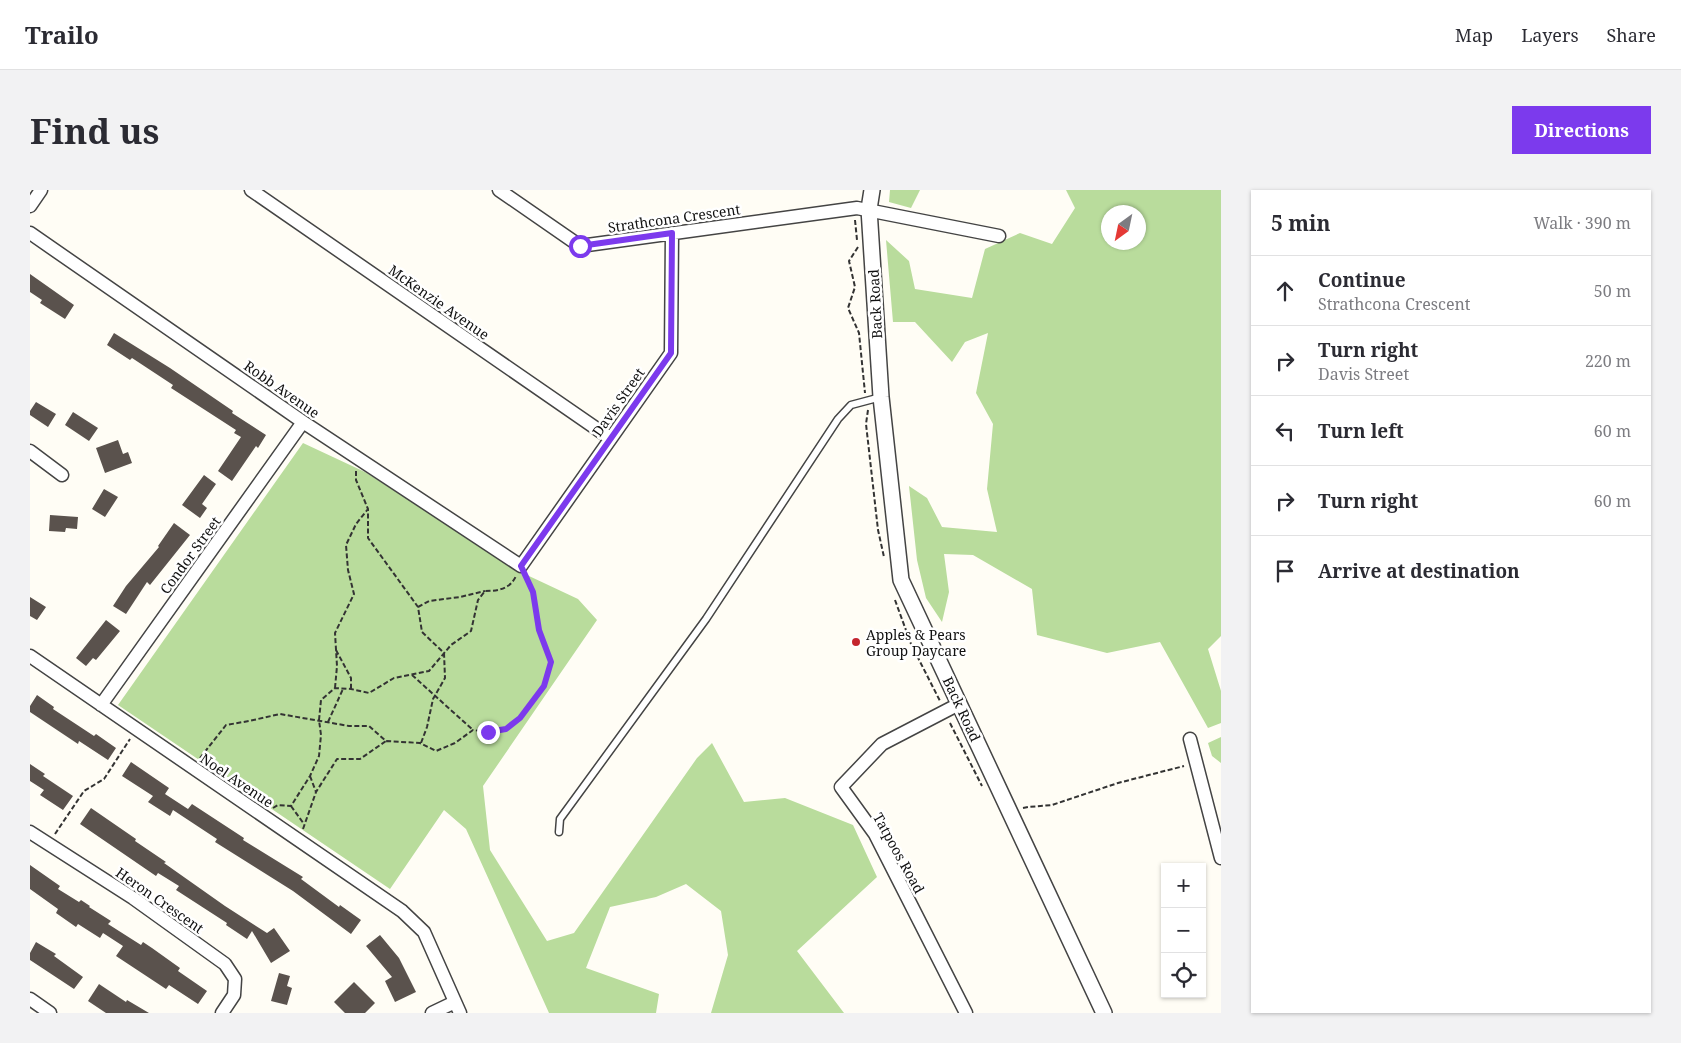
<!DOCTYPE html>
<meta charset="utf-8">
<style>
:root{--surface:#fff;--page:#f2f2f3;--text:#2b2b33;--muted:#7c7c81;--line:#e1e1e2;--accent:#7c3aed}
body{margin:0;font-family:"Noto Serif",serif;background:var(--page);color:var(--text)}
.controls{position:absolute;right:15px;bottom:15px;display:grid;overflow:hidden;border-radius:0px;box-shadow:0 1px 4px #0004}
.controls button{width:45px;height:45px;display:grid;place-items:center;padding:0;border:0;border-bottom:1px solid var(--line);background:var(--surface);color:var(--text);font:25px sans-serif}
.compass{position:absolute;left:1071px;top:15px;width:45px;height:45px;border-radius:50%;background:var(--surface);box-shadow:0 1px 4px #0004;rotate:213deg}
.stop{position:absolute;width:15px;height:15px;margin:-11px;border:4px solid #7c3aed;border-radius:50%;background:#fff}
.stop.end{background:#7c3aed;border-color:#fff;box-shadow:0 1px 5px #0008}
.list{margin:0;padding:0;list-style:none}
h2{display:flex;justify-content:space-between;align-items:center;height:65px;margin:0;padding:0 20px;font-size:21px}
h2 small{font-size:16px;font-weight:400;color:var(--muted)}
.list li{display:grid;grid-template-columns:32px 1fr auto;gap:15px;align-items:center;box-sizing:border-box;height:70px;padding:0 20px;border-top:1px solid var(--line)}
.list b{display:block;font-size:19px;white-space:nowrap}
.list p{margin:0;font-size:16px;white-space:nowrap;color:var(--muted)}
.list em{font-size:16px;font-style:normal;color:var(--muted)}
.icon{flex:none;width:28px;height:28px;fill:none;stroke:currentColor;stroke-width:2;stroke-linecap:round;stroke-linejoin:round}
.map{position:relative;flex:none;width:1191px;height:823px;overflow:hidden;border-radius:0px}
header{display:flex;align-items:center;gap:30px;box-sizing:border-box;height:70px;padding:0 25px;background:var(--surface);border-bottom:1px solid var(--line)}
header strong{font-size:24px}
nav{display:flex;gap:28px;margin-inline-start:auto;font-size:18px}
.intro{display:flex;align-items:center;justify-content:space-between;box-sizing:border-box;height:120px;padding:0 30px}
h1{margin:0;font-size:35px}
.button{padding:12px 22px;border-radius:0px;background:var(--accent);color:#fff;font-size:18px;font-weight:700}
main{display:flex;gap:30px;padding:0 30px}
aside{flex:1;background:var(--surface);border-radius:0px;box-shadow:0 1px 4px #0004}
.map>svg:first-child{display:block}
.forest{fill:#b9dc9c;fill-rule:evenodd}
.building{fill:#5a524d}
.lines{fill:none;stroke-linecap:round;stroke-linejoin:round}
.service-casing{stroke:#444;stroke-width:9}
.minor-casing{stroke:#444;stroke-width:15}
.tertiary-casing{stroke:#444;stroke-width:18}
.path{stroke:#333;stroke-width:2;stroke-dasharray:5 2.5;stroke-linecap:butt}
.service{stroke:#fff;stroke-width:6}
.minor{stroke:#fff;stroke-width:12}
.tertiary{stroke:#fff;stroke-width:15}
.route{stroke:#7c3aed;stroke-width:6}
.poi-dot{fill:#c4262e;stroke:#fff;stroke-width:2}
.labels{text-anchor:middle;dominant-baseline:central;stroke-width:5;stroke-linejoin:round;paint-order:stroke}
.street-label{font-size:14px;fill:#111;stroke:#fff}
.poi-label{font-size:14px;fill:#111;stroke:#fff;text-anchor:start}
</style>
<header>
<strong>Trailo</strong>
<nav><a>Map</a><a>Layers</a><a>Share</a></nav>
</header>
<div class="intro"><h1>Find us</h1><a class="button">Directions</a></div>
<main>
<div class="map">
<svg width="1191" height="823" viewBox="0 0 1191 823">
<rect width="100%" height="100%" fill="#fffdf5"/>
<path class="forest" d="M860,0H890L881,18L859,12Z
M1036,0H1191V446L1178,459L1191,501V533L1178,538L1130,452L1077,463L1007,445L1002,399L943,365L914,364L919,402L912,432L896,408L887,370L879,296L897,308L912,337L967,342L957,299L963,234L946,203L958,143L935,152L922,172L885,132H863L856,50L879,71L885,99L942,108L955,59L990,43L1022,54L1045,18ZM1078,22H1108V52H1078Z
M273,253L335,282L499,386L548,409L567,430L453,596L460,660L517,751L544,743L667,568L682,553L714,612L755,608L823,635L847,687L767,761L814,823H681L698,765L691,721L656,694L626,707L580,717L556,778L629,804L626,823H519L436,639L414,620L360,699L88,515Z
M1191,547V573L1182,566L1178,553Z"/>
<path class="building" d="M0,84L44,115L35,129L10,113L12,110L0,102Z
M84,143L140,178L203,221L202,223L236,245L228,258L226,256L202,291L188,281L211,247L204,243L206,240L141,198L143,195L102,168L100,170L77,155Z
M6,212L26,224L18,237L0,225V221Z
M43,222L68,238L59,251L35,235Z
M88,250L93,264L98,262L102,273L75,283L66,258Z
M174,285L186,294L172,314L177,318L170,328L152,315Z
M74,299L88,307L75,327L62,319Z
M20,325L48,327L47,339L36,338L35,342L19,341Z
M144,333L160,345L120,395L117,392L96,424L83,416L96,396L129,357L128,356Z
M0,407L16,417L7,430L0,426Z
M76,430L90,441L66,470L63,468L56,476L46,468Z
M7,505L24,517L23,519L64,546L66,544L86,558L78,570L49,551L48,554L0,522V516Z
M101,572L139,598L135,604L158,619L162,614L214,648L213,650L273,687L271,689L309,717L310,715L331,730L321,744L263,701L185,652L187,649L143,620L140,626L118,612L123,606L92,586Z
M0,574L15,584L13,586L43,606L33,620L10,605L14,600L0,591Z
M61,618L106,649L105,651L136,672L134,673L195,716L237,743L244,738L260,761L241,773L222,741L217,749L196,735L197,733L146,700L149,696L128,683L126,686L50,634Z
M0,675L30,696L28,699L49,712L51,710L60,716L59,717L81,731L78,734L111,755L113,752L122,758L150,778L148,781L177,801L168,814L139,795L136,799L86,766L93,756L73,743L70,748L48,734L46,737L26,723L28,719L0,699Z
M350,745L369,768L386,802L365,812L355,791L362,787L336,756Z
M6,752L26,764L24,766L53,787L44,799L0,770V763Z
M249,783L260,786L257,796L262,798L257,815L241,811Z
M324,792L345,813L335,823H315L304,812Z
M69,794L96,812L97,810L119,823H76L58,811Z"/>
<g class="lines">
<defs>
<path id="service" d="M529,642L530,629L676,429L808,229L821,215L851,207"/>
<path id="minor" d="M221,0L580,248
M469,0L550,56L827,18L969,46
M0,16L11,0
M0,43L273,232L491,376L641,163L642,43
M0,261L32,285
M0,466L372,721L394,742L430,823
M929,514L852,554L811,597L845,644L936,823
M71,515L273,232
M1160,549L1191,668
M0,642L103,708L195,774L205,789L204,805L192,823
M0,809L20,823
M402,823L425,812"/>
<path id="tertiary" d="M842,0L839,19L851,207L871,390L1074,823"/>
</defs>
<use href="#service" class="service-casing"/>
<use href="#minor" class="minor-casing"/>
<use href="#tertiary" class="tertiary-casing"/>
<path class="path" d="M825,30L827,50
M828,57L819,71L825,97L818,118L829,143L835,203
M838,220L836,234L848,340L854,367
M326,281V290L338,319V348L388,417L392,442L414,463L415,488L403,509L397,537L391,553
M865,410L881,454L910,511
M388,417L399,411L430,407L455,401
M306,460L321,488V499
M382,485L443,540
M305,498L307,476L305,443L324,404L318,380L316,355L326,334L338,319
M298,532L313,499
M920,533L952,596
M170,568L196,535L219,531L250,524L319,536H339L356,551L390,553L406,561L425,553L443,540L458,542L476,539L490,529L514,496L521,472L509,440L503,402L496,388
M280,586L286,602
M261,616L274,634
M243,618L248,615L261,616L280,586L289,566L291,545L289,530L291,510L305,498L321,499L339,503L364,488L399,481L421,455L441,441L448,410L455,401C468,401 480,399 486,386
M993,618L998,617L1022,615L1088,593L1154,576
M273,639L286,602L307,569H330L356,551
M25,644L54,601L74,589L100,549"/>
<use href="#service" class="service"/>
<use href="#minor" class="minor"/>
<use href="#tertiary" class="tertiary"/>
</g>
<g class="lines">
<path class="route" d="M458,542L476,539L490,528L514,496L521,472L509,440L503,402L491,376L641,163L642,43L550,56"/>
</g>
<circle class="poi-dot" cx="826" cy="452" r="5"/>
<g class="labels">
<g class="street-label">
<text transform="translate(644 28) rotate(-8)">Strathcona Crescent</text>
<text transform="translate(409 112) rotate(35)">McKenzie Avenue</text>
<text transform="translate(845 114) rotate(-93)">Back Road</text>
<text transform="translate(252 199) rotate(35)">Robb Avenue</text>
<text transform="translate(588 212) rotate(-55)">Davis Street</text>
<text transform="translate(160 365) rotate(-54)">Condor Street</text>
<text transform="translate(932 519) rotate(65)">Back Road</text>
<text transform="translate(207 590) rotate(34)">Noel Avenue</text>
<text transform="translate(869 663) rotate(61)">Tatpoos Road</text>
<text transform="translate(130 710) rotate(35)">Heron Crescent</text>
</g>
<g class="poi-label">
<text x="836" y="444">Apples &amp; Pears<tspan x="836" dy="16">Group Daycare</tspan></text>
</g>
</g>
</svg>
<div class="controls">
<button>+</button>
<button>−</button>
<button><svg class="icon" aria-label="locate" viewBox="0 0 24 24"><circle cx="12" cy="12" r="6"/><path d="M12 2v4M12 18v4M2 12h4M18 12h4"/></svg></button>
</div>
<svg class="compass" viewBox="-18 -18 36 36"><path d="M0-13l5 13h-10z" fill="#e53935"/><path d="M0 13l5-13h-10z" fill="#7c7c81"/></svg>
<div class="stop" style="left:550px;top:56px"></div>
<div class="stop end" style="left:458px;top:542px"></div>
</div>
<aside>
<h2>5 min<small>Walk · 390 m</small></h2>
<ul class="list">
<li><svg class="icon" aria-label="ahead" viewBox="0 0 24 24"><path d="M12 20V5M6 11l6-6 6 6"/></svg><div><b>Continue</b><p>Strathcona Crescent</p></div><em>50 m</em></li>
<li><svg class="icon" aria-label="right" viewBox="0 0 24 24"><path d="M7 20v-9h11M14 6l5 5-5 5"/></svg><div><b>Turn right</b><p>Davis Street</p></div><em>220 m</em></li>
<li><svg class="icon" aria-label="left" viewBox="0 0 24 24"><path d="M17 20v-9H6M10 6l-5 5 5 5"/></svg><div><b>Turn left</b></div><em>60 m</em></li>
<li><svg class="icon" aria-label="right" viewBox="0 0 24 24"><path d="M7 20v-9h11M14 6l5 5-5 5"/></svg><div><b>Turn right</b></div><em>60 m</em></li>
<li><svg class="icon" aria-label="arrive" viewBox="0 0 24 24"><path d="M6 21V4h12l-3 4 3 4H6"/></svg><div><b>Arrive at destination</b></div></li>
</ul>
</aside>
</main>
